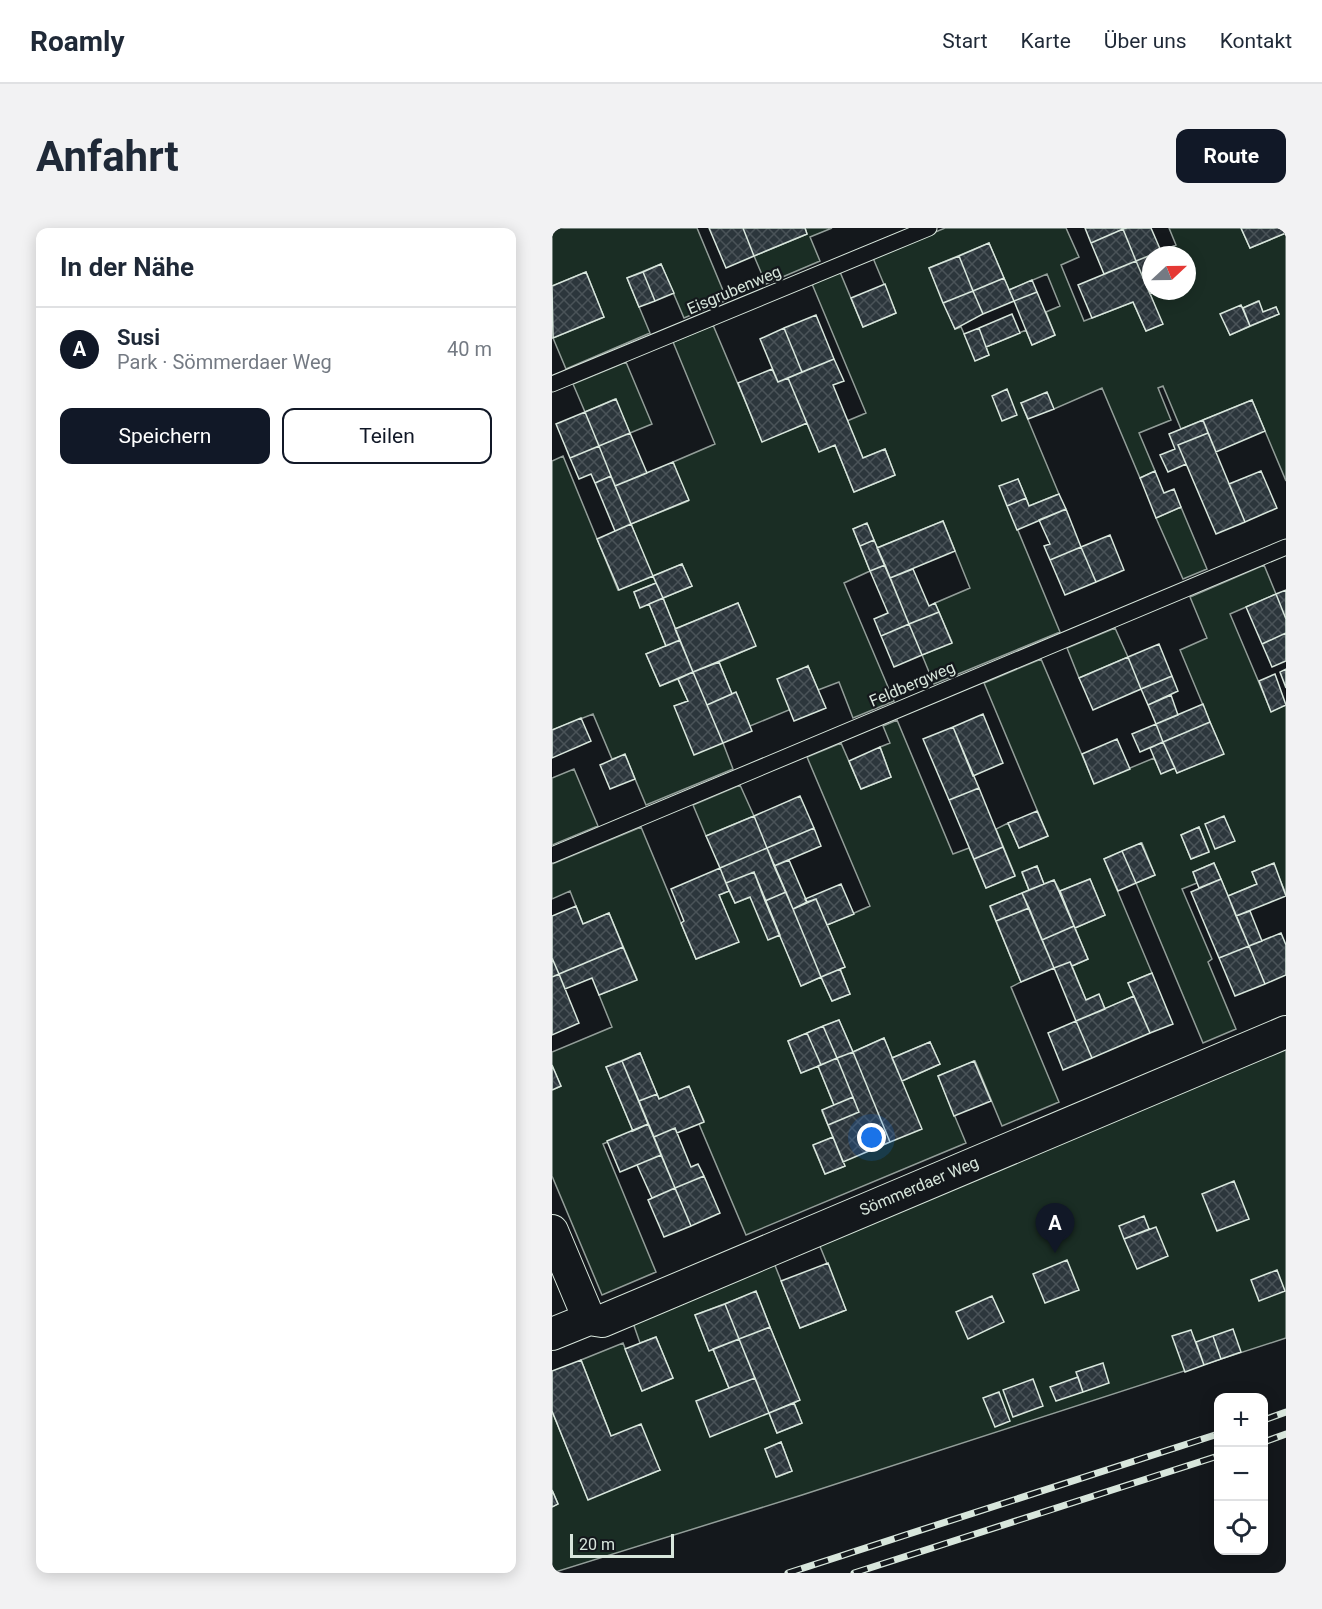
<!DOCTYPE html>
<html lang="de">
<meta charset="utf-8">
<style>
:root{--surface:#fff;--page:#f2f2f3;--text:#1f2937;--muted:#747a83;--line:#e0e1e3;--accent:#111827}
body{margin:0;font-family:Roboto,sans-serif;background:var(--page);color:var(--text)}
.controls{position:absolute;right:18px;bottom:18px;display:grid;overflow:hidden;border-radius:12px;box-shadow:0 3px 15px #0003}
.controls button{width:54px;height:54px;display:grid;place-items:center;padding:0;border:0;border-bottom:2px solid var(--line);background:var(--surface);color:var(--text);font:30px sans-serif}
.compass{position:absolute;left:590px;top:18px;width:54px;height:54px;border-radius:50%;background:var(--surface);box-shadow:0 3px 15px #0003;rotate:68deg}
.scale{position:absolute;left:18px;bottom:15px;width:104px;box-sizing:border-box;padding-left:6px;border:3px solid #d8e6dc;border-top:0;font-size:16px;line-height:21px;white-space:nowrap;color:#d8e6dc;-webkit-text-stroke:4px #14181c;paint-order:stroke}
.you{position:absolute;left:320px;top:910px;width:21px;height:21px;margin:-15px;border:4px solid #fff;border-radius:50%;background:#1a73e8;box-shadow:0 0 0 9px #1a73e833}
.badge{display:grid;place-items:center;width:39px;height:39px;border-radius:50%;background:var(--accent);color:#fff;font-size:20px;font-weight:700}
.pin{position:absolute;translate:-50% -50px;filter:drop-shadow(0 2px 3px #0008)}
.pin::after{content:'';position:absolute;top:32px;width:21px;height:18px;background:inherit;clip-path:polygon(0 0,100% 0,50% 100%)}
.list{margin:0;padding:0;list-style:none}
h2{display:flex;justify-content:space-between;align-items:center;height:78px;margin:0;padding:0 24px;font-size:26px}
h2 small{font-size:20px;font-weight:400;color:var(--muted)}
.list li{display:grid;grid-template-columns:39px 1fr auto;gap:18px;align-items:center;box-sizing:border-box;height:84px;padding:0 24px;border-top:2px solid var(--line)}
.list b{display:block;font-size:22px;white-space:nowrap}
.list p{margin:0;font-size:20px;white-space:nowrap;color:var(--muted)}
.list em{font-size:20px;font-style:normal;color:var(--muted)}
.actions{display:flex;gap:12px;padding:18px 24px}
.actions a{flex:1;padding:14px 0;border:2px solid var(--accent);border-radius:12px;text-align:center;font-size:21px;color:var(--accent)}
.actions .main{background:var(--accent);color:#fff}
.icon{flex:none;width:33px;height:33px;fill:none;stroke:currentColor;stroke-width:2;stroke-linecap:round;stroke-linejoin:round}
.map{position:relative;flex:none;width:734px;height:1345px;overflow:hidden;border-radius:12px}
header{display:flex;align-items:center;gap:36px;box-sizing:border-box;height:84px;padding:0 30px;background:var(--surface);border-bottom:2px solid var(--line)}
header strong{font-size:28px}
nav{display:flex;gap:33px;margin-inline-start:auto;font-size:21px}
.intro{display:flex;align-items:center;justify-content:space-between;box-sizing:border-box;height:144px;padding:0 36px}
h1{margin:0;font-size:42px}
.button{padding:15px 27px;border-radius:12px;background:var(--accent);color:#fff;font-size:21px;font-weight:700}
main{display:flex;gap:36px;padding:0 36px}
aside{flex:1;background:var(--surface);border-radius:12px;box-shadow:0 3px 15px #0003}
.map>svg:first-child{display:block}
.garden{fill:#1a2d24;stroke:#939e99;stroke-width:1.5;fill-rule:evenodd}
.building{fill:url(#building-cross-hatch);stroke:#d8e6dc;stroke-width:1.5}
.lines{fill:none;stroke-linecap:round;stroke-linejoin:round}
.lane-casing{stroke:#d8e6dc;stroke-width:17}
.street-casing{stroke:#d8e6dc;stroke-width:34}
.lane{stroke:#14181c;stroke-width:15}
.street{stroke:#14181c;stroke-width:32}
.rail-casing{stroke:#d8e6dc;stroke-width:7}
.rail{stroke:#14181c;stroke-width:4.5;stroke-dasharray:14;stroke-linecap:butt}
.labels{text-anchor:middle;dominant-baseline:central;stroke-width:4.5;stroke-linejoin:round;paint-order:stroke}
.street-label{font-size:16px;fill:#d8e6dc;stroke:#14181c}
</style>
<header>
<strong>Roamly</strong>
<nav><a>Start</a><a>Karte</a><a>Über uns</a><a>Kontakt</a></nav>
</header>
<div class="intro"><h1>Anfahrt</h1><a class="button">Route</a></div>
<main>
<aside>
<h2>In der Nähe<small></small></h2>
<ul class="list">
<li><span class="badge">A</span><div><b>Susi</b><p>Park · Sömmerdaer Weg</p></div><em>40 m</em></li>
</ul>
<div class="actions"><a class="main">Speichern</a><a>Teilen</a></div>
</aside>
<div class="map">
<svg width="734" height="1345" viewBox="0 0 734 1345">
<defs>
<pattern id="building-cross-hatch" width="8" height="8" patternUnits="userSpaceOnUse" patternTransform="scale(1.5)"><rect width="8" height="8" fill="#2c363c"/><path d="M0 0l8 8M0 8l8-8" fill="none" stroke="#4a5358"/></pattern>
</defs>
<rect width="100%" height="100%" fill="#14181c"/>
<path class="garden" d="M0,0H145L175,72L132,90L109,36L75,50L98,105L14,141L1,110L52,89L34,44L0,58Z
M253,0H280L258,9L268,33L214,56L202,28L255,6Z
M393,0H514L527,29L509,37L532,93L581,74L594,103L610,96L598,66L604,63H635V27H610L609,23L624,17L617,0H689L698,20L734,5V253L700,172L629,201L611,158L606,160L619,192L587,205L603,243L588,250L550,160L502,181L469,175L507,266L477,278L466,251L448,259L508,404L382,456L370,427L400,414L383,375L418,360L391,293L325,320L315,296L301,301L318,343L292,355L342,473L301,490L287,454L266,462L256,438L237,482L198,498L184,465L180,466L167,434L203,418L186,375L123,401L111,370L140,358L130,336L101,348L104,355L82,364L88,379L97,376L114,418L94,426L108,458L126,451L136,473L123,478L171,515L181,541L94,577L73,527L60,531L41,486L0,502V233L11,228L66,362L100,348L79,296L136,273L121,234L163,216L121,114L161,97L210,213L255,195L267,223L283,217L302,264L343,247L333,221L311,230L295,193L314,185L260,56L288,44L311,99L344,85L321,30ZM437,15L457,62L495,46L508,78L494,84L503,107L480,117L474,102L434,119L437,127L424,132L409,99L403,101L377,40ZM706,73L711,84L724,79L727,86L678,107L669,86L689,78L691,80Z
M74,134L100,196L78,205L63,171L33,184L21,156Z
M629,279L655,341L631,351L604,290Z
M712,337L724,366L678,386L719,483L734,477V666L721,636L700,644L705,656L676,668L662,635L641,644L645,655L630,661L660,731L656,734L684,801L651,815L584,655L603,647L590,615L552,631L600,745L576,755L582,768L553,781L547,767L534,772L520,738L536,731L523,700L553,687L538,651L508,663L502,652L492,656L485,638L470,645L477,662L438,679L469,754L459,759L507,874L450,898L423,833L386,848L414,915L194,1007L147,896L152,893L137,859L107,871L88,825L54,839L81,903L51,916L104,1044L50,1067L0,948V862L9,858L0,838V824L60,799L47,767L85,751L57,685L31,696L18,663L0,671V636L89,599L144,731L186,714L167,667L177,663L183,675L198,669L228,707L249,758L269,749L280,773L298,766L288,741L293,739L275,697L318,678L255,529L289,515L309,561L339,549L328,519L338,515L331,498L345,492L401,626L417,620L434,660L463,647L444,601L456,595L467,620L496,608L432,455L489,431L542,555L602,530L609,545L623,540L625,545L671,525L628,422L655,410L638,369ZM647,599L657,623L639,631L629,607ZM287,792L301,824L332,810L340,830L378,814L388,836L350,853L291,934L293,938L273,946L261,918L281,909L270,883L282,877L266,838L249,845L236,813Z
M563,400L576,429L527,450L515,420Z
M22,541L46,598L0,617V550Z
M188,557L202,588L154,608L141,577Z
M734,820V1110L250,1267L0,1345V1279L6,1276L0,1262V1183L36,1271L108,1242L59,1208L29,1132L71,1115L90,1163L121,1150L104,1109L88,1115L80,1092L222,1035L248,1100L294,1082L267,1016ZM204,1064L247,1172L242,1175L250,1195L225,1205L217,1185L177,1160L161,1121L157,1122L143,1087ZM229,1214L240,1243L225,1249L213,1221Z"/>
<path class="building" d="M157,0H191L202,28L174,40Z
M191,0H253L255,6L202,28Z
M533,0H571V1L539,15Z
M575,0H599L609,23L584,33L571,1Z
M689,0H734V5L698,20Z
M571,1L584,33L552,46L539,15Z
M437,15L452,50L421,63L407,28Z
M599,27V63H604L598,66L584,33Z
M407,28L421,63L391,75L377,40Z
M584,33L611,96L594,103L581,74L540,90L526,57Z
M109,36L122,65L103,73L91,44Z
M34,44L52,89L1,110L0,58Z
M91,44L103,73L87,79L75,50Z
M452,50L462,73L431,86L421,63Z
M480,52L485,64L462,73L457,62Z
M333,56L344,85L311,99L299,70Z
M421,63L431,86L403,101L391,75Z
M485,64L503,107L480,117L462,73Z
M707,73L711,84L724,79L727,86L698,98L691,80Z
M689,77L698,98L678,107L668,86Z
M460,86L468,105L434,119L427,100Z
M264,87L282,131L250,144L232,100Z
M232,100L250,144L226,154L208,111Z
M427,100L437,127L423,133L412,106Z
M282,131L292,153L281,157L311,230L333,221L343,247L302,264L283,217L267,224L236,150Z
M220,141L226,154L236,150L255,195L210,214L186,155Z
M455,161L465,187L450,193L440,168Z
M495,164L502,181L476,191L469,175Z
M64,171L78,205L47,218L33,184Z
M700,172L713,203L664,224L651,192Z
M33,184L47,218L18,230L4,196Z
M651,192L656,205L626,217L634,236L616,244L608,227L623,221L617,206Z
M78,205L95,245L63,258L47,218Z
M656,205L693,294L664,306L626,217Z
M47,218L59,248L43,255L39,246L27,251L18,230Z
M121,234L137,272L79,296L63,258Z
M603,243L612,265L622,261L629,279L604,290L588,250Z
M709,243L725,280L693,294L677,256Z
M59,248L79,296L63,303L43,255Z
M466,251L474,270L455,278L447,258Z
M507,266L514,281L465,302L455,278L474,270L477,278Z
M514,281L529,319L498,332L492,318L498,316L487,292Z
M391,293L403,323L338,350L325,320Z
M315,295L322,312L308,318L301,301Z
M79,296L101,348L67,362L45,311Z
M558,307L572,342L544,354L529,319Z
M322,312L333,337L318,343L308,318Z
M529,319L544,354L513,367L498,332Z
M130,336L140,358L111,370L101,348Z
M333,337L357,396L329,408L322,391L336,385L318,343Z
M361,341L377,378L383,375L387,384L357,396L338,350Z
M104,355L111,370L88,380L82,364Z
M734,362V391L724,366Z
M724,366L734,391V405L710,416L694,379Z
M111,370L128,412L114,418L97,376Z
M186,375L204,418L141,444L123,401Z
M387,384L400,415L370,427L357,396Z
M357,396L370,427L342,439L329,408Z
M734,405V433L720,439L710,416Z
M128,412L141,444L108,458L94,426Z
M607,416L620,448L589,461L576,429Z
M576,429L589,461L541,482L527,450Z
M167,434L180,466L155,477L141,444Z
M256,438L274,480L242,493L225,451Z
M734,441V460L728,444Z
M141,444L171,515L142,527L122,478L136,473L126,451Z
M723,446L734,477L719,484L707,453Z
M620,448L626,463L596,477L589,461Z
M184,464L200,503L171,515L155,477Z
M619,467L626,487L604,496L596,477Z
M651,476L658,494L611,514L604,496Z
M431,486L451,535L421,548L401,499Z
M29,490L39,513L0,530V502Z
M658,494L672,526L625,545L611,514Z
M604,496L611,514L588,524L580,506Z
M401,499L427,560L397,572L371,511Z
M565,511L578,541L542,556L530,526Z
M611,514L623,540L609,546L598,520Z
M328,519L339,549L309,561L297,533Z
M73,526L83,551L58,561L48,537Z
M427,560L451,619L422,631L397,572Z
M248,568L262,600L215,620L202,588Z
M485,583L496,608L467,620L456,595Z
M202,588L215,620L168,640L154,608Z
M672,588L683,613L663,621L653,596Z
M647,599L657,624L639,631L629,607Z
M262,600L269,618L222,638L215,620Z
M589,615L603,647L584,655L570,623Z
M451,619L463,648L434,660L422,631Z
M215,620L234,664L213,673L202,644L174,655L168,640Z
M570,623L584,655L566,663L552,631Z
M237,632L255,674L241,681L222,638Z
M662,635L669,651L647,660L641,644Z
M722,635L734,668L684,688L676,668L705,656L700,644Z
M485,638L492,656L477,662L470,644Z
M168,640L177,663L167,667L187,714L144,731L129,695L132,693L119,661Z
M202,644L228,707L216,712L198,669L183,675L174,655Z
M538,651L553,687L523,700L508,663Z
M669,651L697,718L667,730L639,664Z
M502,652L522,698L490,712L470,665Z
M289,656L302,686L275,697L264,671L255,674L253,671Z
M234,664L269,749L249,758L213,673Z
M470,665L477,680L444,693L438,678Z
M264,671L293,739L269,749L241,681Z
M24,678L31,696L57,685L71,719L7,746L0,730V688Z
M477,680L502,740L469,754L444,693Z
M698,683L710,713L697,718L684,688Z
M522,698L536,731L520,738L518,734L502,740L490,712Z
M729,705L734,717V747L713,756L697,718Z
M697,718L713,756L683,768L667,730Z
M71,719L85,752L47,767L40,750L13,761L7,746Z
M0,730L7,746L0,749Z
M518,734L534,772L547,766L553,781L524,793L502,740Z
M288,741L298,766L280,773L269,749Z
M600,745L621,796L598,805L576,755Z
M7,746L27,795L0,807V749Z
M582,768L598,805L540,830L524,793Z
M287,792L301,824L285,830L271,798Z
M524,793L540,830L511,842L496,805Z
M271,798L285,830L269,837L255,805Z
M255,805L269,837L249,845L236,813Z
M332,810L370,901L338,914L301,824Z
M378,814L388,836L350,853L340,830Z
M301,824L338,914L291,934L276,897L307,884L285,830Z
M88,825L105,866L87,873L70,833Z
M285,830L301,869L282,877L266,838Z
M70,833L96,896L81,903L54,839Z
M422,833L439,873L402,888L386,848Z
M0,837L9,858L0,862Z
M137,858L152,894L125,905L123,900L102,909L87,873L105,866L107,871Z
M301,869L307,884L276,897L270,882Z
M96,896L109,927L68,944L55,913Z
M123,900L139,939L146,936L152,948L123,960L102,909Z
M281,909L293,938L273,946L261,917Z
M109,927L123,960L100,970L85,937Z
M152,948L168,985L139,998L123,960Z
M682,953L697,991L665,1003L650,966Z
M123,960L139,998L112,1009L96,972Z
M592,988L597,1001L572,1011L567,998Z
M604,999L616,1028L585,1041L572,1011Z
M515,1032L527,1062L493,1075L481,1046Z
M276,1035L294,1082L248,1100L229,1053Z
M725,1042L733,1063L707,1073L699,1052Z
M204,1063L218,1099L187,1111L173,1076Z
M440,1068L452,1094L416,1111L404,1084Z
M173,1076L187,1111L157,1123L143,1087Z
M218,1099L248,1172L217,1185L187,1111Z
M681,1101L689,1124L669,1131L661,1108Z
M639,1102L652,1137L633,1144L620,1108Z
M661,1108L669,1131L652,1137L644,1114Z
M104,1109L121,1150L90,1163L73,1121Z
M187,1111L203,1150L177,1160L161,1121Z
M29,1132L59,1208L89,1196L108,1242L36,1272L0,1183V1143Z
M551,1135L557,1155L531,1164L524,1144Z
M526,1149L531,1164L504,1173L498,1159Z
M203,1150L217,1185L158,1209L144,1173Z
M481,1151L491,1178L461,1189L451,1162Z
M447,1164L458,1193L443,1199L431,1170Z
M242,1175L250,1195L225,1205L217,1185Z
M229,1214L240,1243L224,1249L213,1221Z
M0,1262L6,1276L0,1279Z"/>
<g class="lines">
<defs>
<path id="lane" d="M0,156L377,0
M0,627L734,319"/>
<path id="street" d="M0,1003L37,1091
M0,1106L37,1091L50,1093L734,804"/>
</defs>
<use href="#lane" class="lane-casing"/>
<use href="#street" class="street-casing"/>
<use href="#lane" class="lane"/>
<use href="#street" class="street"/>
<defs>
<path id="rail" d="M712,1192L734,1184
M712,1214L734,1206
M236,1345L666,1206
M302,1345L666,1228"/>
</defs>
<use href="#rail" class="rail-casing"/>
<use href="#rail" class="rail"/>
</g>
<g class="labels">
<g class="street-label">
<text transform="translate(182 62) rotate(-23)">Eisgrubenweg</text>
<text transform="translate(360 456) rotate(-23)">Feldbergweg</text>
<text transform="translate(367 958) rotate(-23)">Sömmerdaer Weg</text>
</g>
</g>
</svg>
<div class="controls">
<button>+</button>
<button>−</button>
<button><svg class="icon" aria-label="locate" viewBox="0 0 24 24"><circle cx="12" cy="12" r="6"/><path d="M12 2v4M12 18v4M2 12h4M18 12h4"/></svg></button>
</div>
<svg class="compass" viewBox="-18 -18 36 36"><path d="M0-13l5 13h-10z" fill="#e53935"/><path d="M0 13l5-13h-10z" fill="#747a83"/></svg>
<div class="scale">20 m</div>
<div class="you"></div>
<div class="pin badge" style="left:503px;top:1025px">A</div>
</div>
</main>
